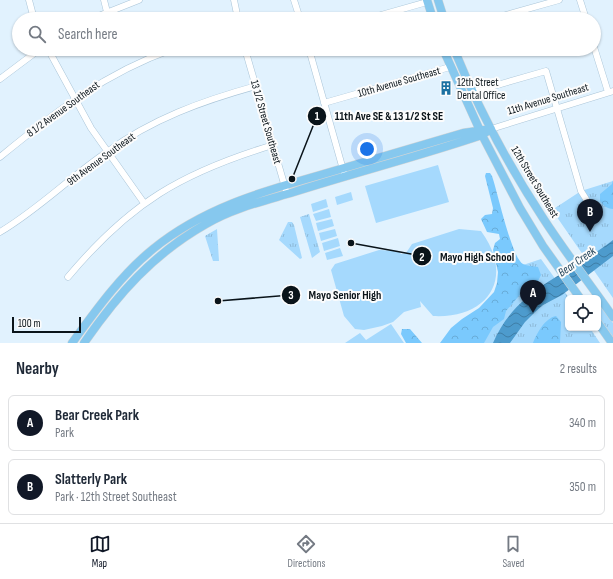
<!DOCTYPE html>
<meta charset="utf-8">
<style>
:root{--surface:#fff;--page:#f2f2f3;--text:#1f2937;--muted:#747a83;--line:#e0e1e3;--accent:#111827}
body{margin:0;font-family:"Sofia Sans Condensed",sans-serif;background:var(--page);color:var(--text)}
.controls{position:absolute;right:12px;bottom:12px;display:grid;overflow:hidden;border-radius:6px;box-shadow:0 1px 3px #0004}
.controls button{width:36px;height:36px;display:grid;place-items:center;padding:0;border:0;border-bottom:1px solid var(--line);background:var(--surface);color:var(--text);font:20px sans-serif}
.scale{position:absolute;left:12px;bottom:10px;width:69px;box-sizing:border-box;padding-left:4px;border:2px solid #0a141a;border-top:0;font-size:11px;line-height:14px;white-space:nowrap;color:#0a141a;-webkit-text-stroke:3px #fcfcfc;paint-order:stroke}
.you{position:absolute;left:367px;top:149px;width:14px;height:14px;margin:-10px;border:3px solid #fff;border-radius:50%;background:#1a73e8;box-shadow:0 0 0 6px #1a73e833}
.badge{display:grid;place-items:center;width:26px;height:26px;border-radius:50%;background:var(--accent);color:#fff;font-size:13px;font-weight:700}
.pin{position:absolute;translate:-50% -33px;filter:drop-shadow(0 1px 2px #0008)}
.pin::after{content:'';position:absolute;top:21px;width:14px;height:12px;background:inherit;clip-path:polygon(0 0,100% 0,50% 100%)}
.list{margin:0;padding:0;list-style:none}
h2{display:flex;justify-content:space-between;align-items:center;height:52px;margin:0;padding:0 16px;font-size:17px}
h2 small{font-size:13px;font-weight:400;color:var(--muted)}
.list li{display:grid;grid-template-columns:26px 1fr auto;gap:12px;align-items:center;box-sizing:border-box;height:56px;margin:0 8px 8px;padding:0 8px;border:1px solid var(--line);border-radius:6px}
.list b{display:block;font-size:15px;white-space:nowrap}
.list p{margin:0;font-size:13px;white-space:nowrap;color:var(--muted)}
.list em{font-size:13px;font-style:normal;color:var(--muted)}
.icon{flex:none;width:22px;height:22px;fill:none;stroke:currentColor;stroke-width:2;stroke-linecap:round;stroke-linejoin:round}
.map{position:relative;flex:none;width:613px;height:343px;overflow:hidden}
.search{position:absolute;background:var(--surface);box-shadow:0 1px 3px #0004;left:12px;right:12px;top:12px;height:44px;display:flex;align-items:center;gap:10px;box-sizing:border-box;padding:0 14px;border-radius:22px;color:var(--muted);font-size:15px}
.sheet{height:180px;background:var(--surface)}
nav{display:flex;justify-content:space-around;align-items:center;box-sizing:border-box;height:56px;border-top:1px solid var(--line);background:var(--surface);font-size:11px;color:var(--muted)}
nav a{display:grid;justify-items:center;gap:2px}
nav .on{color:var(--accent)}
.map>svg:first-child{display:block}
.grass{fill:url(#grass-tufts)}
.forest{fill:url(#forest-crowns)}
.garden{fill:#a5d9fd}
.water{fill:url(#water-waves)}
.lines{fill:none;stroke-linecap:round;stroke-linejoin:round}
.minor-casing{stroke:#aac5d8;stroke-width:7}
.major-casing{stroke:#d3d5d6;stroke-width:9}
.minor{stroke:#fff;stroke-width:6}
.major{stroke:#86c8ee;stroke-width:8}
.labels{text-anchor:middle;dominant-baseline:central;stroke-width:4;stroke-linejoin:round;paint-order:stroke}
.street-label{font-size:11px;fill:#0a141a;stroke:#fcfcfc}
.poi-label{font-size:11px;fill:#0a141a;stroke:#fcfcfc;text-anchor:start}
.water-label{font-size:12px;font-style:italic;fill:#1a3c52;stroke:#fcfcfc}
.leader{fill:none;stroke:#0a141a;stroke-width:1.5}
.callout-dot{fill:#0a141a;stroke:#fcfcfc;stroke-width:1.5}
.mark-label{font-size:12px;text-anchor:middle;font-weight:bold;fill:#fff}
.callout-label{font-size:12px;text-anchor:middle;font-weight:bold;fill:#0a141a;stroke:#fcfcfc;stroke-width:4;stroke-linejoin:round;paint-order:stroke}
</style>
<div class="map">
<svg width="613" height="343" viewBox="0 0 613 343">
<defs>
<pattern id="grass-tufts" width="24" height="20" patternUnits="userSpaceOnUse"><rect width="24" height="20" fill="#a5d9fd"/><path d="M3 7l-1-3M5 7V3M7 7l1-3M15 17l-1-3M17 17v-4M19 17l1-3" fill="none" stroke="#8db9d8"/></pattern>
<pattern id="forest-crowns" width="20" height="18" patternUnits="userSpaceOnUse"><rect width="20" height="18" fill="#7ac9fd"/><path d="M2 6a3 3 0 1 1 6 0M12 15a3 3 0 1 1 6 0" fill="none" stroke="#68acd8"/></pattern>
<pattern id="water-waves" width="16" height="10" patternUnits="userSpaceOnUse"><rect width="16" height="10" fill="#4d9bcd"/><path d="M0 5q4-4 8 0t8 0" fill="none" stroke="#3e7da6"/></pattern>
</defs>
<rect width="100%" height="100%" fill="#e1f2fe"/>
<path class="grass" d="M613,181V298L552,210L581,191Z
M309,214L320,252L312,258L300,217Z
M288,222H292L294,225L302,258L300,259L279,240Z
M217,229L219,261H213L205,236Z
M541,259L569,298L568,328H590L600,343H474L517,267Z
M598,302L613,323V337L598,317Z"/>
<path class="forest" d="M486,173H490L492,176C497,190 512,259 523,264C527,266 533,266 538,267L541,275L538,281L524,290L506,311L504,319L493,327L484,343H440L451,328L462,319L479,308L494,292L497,283L498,272L493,250L495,243L500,239L499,234L487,232L481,219L485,215L492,214L493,208L485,176Z
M613,180V209C607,209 603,205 600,201V194L612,184Z
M556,316L561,322L560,343H533C537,333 545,318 556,316Z
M402,329H410L422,343H406L401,334Z"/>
<path class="garden" d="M438,165L449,202L376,223L365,186Z
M351,192L353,200L337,205L335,197Z
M326,199L328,207L313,212L311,204Z
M329,209L331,217L316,221L313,214Z
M332,219L334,226L318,231L316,223Z
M335,229L337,236L321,241L319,233Z
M459,229L481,231C515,277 489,319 433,316L420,301L421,307L404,312L393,322L382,326L364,330L355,329L344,316L331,270L335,264L379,250L399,251L401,254L406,253L411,271L406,253L412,244Z
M338,238L340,246L324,251L322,243Z
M340,248L343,256L327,260L325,253Z
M391,324L404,343H345L360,333L366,340Z"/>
<path class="water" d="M613,240V256L562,295L543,305L535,312L525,322L510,343H493C516,288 570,274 613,240Z"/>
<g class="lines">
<defs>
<path id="minor" d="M29,0L34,19
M104,0L107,12
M234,0L238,19
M294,0L300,19
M580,0L586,19
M91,19L139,0
M367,19L427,2
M492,19L559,0
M594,47L608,92
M48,49L91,128L144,203
M245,49L287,194
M309,49L344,173
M0,79L40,49
M473,92L546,71L581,191L586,199
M324,103L450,67
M491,129L613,91
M0,157C55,112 105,73 173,49
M0,232C39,209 70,177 107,152C152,119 202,101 256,86
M68,277C130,203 181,173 273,145"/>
<path id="major" d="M427,0L433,19
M438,0L444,19
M443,49L482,135L520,208L543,246L580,298
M454,49C478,108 508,165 543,218C565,252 590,284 613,317
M598,323L612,343
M72,343C96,310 121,275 153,249C202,209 260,192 320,175C368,161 415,147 463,133L491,129
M84,343C118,294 153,254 206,224C233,208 264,201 294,192C357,172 420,156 482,135L491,129"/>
</defs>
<use href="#minor" class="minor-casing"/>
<use href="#major" class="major-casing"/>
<use href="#minor" class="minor"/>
<use href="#major" class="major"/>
</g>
<defs>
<symbol id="building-bare" viewBox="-9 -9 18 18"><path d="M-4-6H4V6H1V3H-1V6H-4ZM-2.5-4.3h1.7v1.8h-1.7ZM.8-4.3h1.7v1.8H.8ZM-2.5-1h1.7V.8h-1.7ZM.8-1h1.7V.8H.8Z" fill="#1c71a1" stroke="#fcfcfc" stroke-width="2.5" paint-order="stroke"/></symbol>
</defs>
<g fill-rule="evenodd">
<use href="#building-bare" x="436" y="78" width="20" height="20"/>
</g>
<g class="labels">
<g class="street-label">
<text transform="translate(399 82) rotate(-16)">10th Avenue Southeast</text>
<text transform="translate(548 99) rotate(-17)">11th Avenue Southeast</text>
<text transform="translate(63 109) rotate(-36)">8 1/2 Avenue Southeast</text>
<text transform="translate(266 122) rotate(74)">13 1/2 Street Southeast</text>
<text transform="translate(101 159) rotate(-36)">9th Avenue Southeast</text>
<text transform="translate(535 182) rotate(59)">12th Street Southeast</text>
</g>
<g class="poi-label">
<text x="457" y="82">12th Street<tspan x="457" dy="13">Dental Office</tspan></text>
</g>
<g class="water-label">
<text transform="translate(577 262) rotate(-35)">Bear Creek</text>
</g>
</g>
<path class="leader" d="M292 179L317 116M351 243L422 256M218 301L291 295"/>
<g class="callout-dot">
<circle cx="292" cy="179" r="4"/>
<circle cx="351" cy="243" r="4"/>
<circle cx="218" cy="301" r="4"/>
<circle cx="317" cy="116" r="10"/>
<circle cx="422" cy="256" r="10"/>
<circle cx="291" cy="295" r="10"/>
</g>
<g class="mark-label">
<text x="317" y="120">1</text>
<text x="422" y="261">2</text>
<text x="291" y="299">3</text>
</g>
<g class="callout-label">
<text x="389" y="120">11th Ave SE &amp; 13 1/2 St SE</text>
<text x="477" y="261">Mayo High School</text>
<text x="345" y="299">Mayo Senior High</text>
</g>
</svg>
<div class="controls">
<button><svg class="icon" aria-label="locate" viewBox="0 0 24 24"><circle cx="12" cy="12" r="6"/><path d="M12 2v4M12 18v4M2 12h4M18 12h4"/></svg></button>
</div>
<div class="scale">100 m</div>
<div class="you"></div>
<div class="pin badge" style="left:533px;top:313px">A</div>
<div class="pin badge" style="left:590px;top:232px">B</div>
<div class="search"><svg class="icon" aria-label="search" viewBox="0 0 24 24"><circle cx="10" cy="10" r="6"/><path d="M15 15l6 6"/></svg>Search here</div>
</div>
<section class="sheet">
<h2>Nearby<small>2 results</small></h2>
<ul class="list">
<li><span class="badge">A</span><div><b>Bear Creek Park</b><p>Park</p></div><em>340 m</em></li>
<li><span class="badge">B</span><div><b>Slatterly Park</b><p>Park · 12th Street Southeast</p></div><em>350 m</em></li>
</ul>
</section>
<nav>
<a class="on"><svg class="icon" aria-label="map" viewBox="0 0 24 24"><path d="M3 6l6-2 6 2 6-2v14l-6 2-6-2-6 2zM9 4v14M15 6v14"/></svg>Map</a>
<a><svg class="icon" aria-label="directions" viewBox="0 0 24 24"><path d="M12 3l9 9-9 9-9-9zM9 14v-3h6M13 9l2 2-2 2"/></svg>Directions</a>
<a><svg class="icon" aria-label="saved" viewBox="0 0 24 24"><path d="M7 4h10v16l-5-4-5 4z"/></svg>Saved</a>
</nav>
